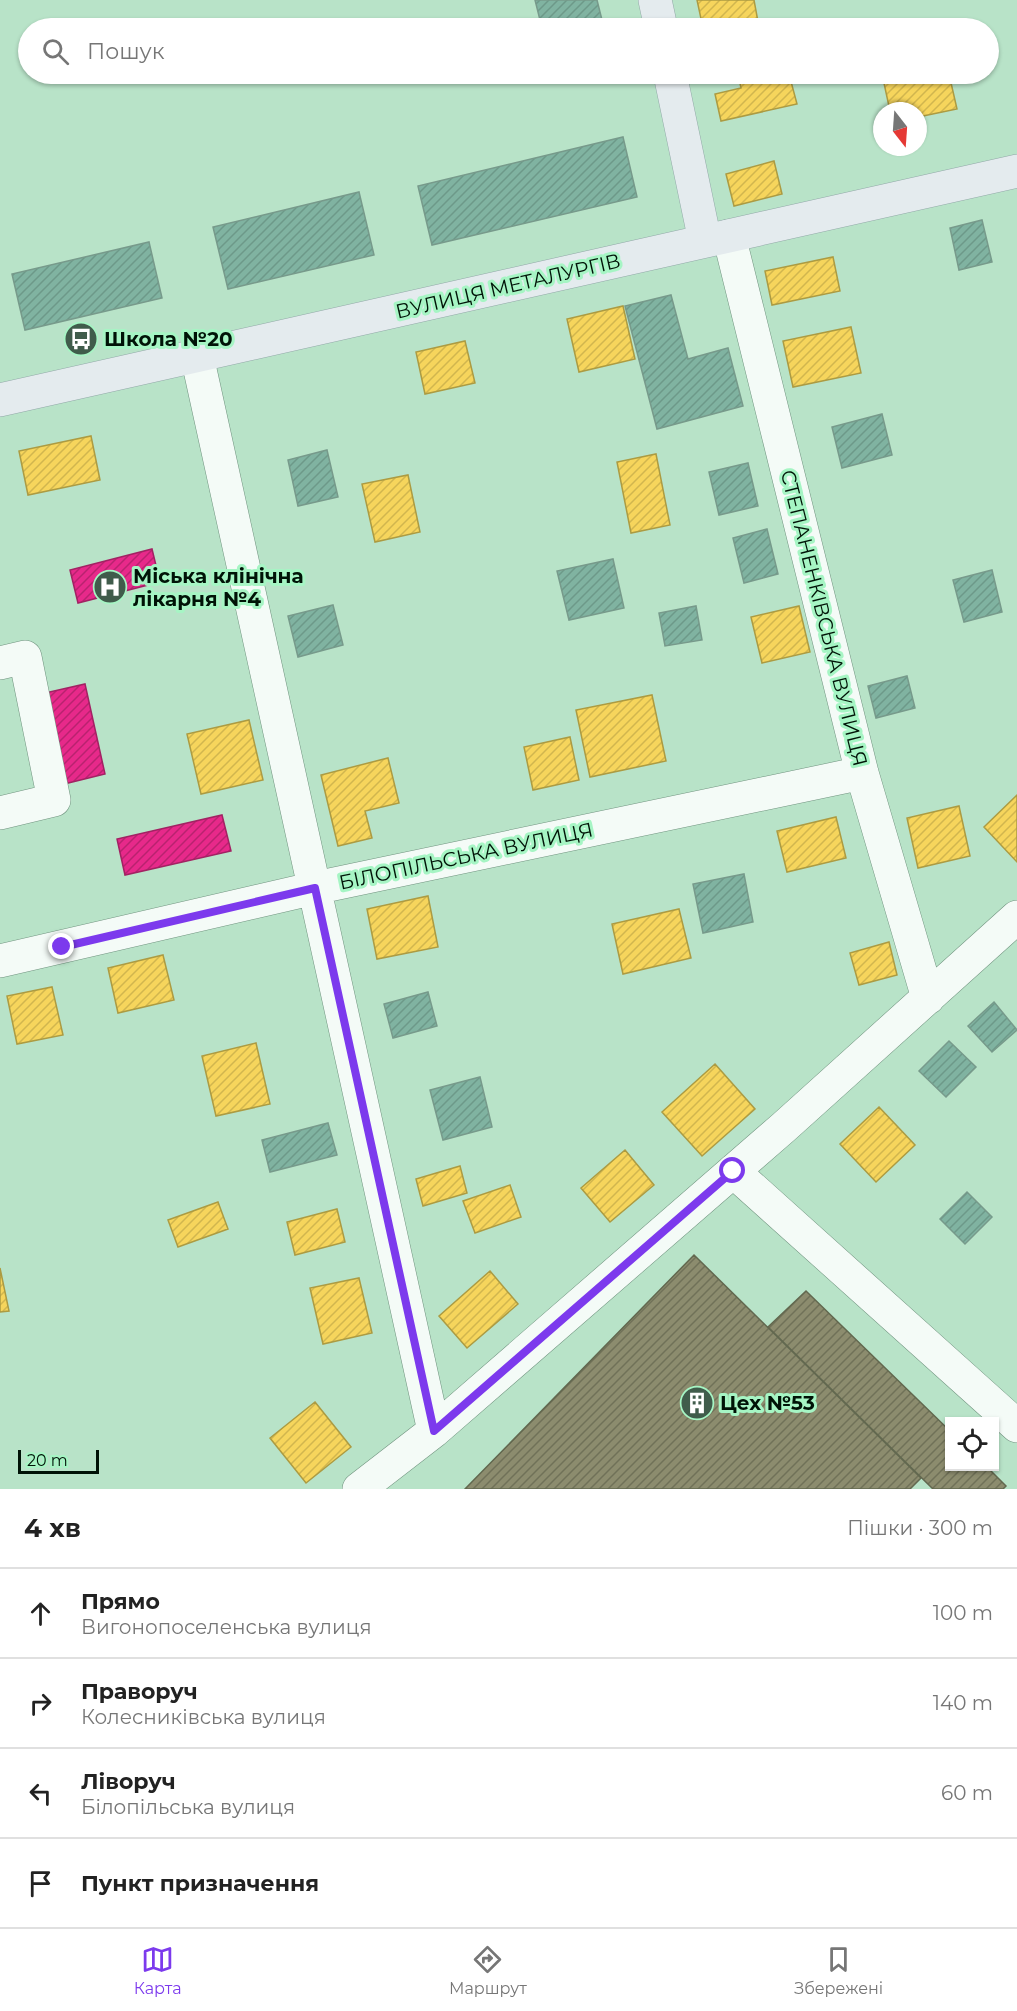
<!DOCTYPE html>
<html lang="uk">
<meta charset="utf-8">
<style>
:root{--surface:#fff;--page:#f6f6f6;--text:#222;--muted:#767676;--line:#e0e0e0;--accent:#7c3aed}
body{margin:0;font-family:Montserrat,sans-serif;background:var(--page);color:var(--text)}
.controls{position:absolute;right:18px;bottom:18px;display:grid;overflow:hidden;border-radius:0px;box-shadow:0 2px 4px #0004}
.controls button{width:54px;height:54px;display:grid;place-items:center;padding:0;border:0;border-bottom:2px solid var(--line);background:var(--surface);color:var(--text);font:30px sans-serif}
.compass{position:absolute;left:873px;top:102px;width:54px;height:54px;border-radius:50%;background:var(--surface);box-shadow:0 2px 4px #0004;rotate:163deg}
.scale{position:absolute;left:18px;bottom:15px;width:81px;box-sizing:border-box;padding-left:6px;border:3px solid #001307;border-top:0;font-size:16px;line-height:21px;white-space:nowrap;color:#001307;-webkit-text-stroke:4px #a6f5c4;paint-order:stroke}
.stop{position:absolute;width:18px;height:18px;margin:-14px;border:4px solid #7c3aed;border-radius:50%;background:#fff}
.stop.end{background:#7c3aed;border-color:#fff;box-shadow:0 2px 6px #0008}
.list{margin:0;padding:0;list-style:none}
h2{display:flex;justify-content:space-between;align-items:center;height:78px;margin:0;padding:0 24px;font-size:26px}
h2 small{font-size:20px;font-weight:400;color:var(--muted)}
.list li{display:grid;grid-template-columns:39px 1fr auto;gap:18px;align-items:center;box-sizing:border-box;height:90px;padding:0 24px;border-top:2px solid var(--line)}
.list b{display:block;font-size:22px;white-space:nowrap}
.list p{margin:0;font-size:20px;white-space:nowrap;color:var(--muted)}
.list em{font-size:20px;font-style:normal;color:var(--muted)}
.icon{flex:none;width:33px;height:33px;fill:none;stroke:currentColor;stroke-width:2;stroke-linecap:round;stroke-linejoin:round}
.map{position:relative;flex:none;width:1017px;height:1489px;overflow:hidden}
.search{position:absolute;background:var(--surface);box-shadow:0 2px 4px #0004;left:18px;right:18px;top:18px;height:66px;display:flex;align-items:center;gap:15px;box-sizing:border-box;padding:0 21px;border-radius:33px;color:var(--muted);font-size:22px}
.sheet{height:438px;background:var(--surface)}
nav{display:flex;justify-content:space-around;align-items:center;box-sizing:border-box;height:84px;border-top:2px solid var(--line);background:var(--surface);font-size:16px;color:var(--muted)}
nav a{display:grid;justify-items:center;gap:3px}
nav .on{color:var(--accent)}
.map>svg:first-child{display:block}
</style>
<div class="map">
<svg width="1017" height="1489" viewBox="0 0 1017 1489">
<defs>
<pattern id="homes-hatch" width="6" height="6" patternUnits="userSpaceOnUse" patternTransform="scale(1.5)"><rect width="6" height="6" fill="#f6d55c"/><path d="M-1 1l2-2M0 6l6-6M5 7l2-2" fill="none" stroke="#d1b64e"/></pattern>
<pattern id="health-hatch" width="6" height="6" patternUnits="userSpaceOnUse" patternTransform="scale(1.5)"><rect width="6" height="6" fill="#e7298a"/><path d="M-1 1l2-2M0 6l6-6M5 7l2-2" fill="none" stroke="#b9226f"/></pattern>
<pattern id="industry-hatch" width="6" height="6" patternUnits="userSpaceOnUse" patternTransform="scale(1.5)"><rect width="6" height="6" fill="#8c8c6e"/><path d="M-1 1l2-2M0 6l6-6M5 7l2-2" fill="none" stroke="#707158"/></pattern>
<pattern id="building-hatch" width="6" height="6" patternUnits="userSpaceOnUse" patternTransform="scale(1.5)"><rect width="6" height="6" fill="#80b3a1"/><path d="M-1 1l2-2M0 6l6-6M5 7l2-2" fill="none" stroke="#6d9989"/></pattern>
</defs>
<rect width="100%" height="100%" fill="#b8e3c8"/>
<!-- homes -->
<path fill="url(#homes-hatch)" stroke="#ac9b42" stroke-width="1.5" d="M697 0H754L759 27 703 28Z
M738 74H789L797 104 721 121 715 94 741 88Z
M882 74H949L957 109 918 117V111H890Z
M774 161 782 194 734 206 726 174Z
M833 257 840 291 772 305 765 271Z
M623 306 635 359 579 372 567 319Z
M851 327 861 373 793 387 783 341Z
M465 341 475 383 425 394 416 352Z
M91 436 100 480 28 495 19 451Z
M656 454 670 525 631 533 617 462Z
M408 475 420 532 375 542 362 484Z
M799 606 810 652 762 663 751 617Z
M652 695 666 761 590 777 576 710Z
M249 720 263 780 201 794 187 734Z
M570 737 579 780 533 790 524 747Z
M388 758 399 803 365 811 372 838 338 846 321 775Z
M1017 795V862L984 827Z
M959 806 970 856 918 868 907 818Z
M836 817 846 858 787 872 777 831Z
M428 896 438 947 377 959 367 909Z
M679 909 691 958 623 974 612 924Z
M889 942 897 975 859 985 850 953Z
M163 955 174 1000 118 1013 108 968Z
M52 987 63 1035 17 1044 7 996Z
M256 1043 270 1104 216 1116 202 1056Z
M715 1064 755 1109 702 1156 662 1112Z
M879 1107 915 1145 876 1182 840 1144Z
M625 1150 654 1185 610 1222 581 1188Z
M460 1166 467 1193 423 1206 416 1179Z
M510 1185 521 1217 475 1233 463 1201Z
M218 1202 228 1229 178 1247 168 1220Z
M337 1209 345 1242 295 1255 287 1222Z
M0 1268 9 1311 0 1312Z
M490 1271 518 1304 467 1348 439 1316Z
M359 1278 372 1333 323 1344 310 1288Z
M315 1402 351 1447 306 1483 270 1438Z"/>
<!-- health -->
<path fill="url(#health-hatch)" stroke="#a22263" stroke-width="1.5" d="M152 549 160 582 78 603 70 570Z
M85 684 105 774 64 784 45 693Z
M222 815 231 851 125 875 117 839Z"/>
<!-- industry -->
<path fill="url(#industry-hatch)" stroke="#62684f" stroke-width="1.5" d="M694 1255 921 1478 910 1489H465Z
M806 1291 950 1431V1466H986L1006 1486 1003 1489H933L768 1327Z"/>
<!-- building -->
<path fill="url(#building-hatch)" stroke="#779a8b" stroke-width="1.5" d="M535 0H597L604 28H542Z
M553 74H578L554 79Z
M623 137 637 197 432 245 418 186Z
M359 192 374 255 228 289 213 227Z
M982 220 992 262 959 270 950 228Z
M149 242 162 298 25 330 12 274Z
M671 295 688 359 728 348 743 406 657 429 625 306Z
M882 414 892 455 842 468 832 427Z
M327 450 338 497 298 506 288 460Z
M748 463 758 506 719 515 709 472Z
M767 529 778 574 744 583 733 538Z
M613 559 624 608 569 620 557 571Z
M992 570 1002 612 964 622 953 580Z
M333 605 343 645 298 657 288 616Z
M696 606 702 640 665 646 659 613Z
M907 676 915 708 876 718 868 686Z
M744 874 753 922 703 933 693 884Z
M428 992 437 1026 393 1038 384 1004Z
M994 1002 1017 1030 992 1052 968 1026Z
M949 1041 976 1067 946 1097 919 1071Z
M480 1077 492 1127 443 1140 430 1090Z
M328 1123 337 1155 270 1172 262 1140Z
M967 1192 992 1217 965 1244 940 1219Z"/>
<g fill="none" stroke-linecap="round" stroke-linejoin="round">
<!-- minor casing -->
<g stroke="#70937f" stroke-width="34">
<path id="minor" d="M729 236 862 773 928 998
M197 356 434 1431
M0 663 25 657 54 800 0 813
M0 961 315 888 862 773
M733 1171 1017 1426
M359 1489 434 1431 784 1127 1017 917"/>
</g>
<!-- major casing -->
<g stroke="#91a8a7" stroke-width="34">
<path id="major" d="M655 0 661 28
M670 74 705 241
M0 400 1017 171"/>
</g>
<!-- minor -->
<use href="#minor" stroke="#f4fbf7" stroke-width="33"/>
<!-- major -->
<use href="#major" stroke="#e4ebee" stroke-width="33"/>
</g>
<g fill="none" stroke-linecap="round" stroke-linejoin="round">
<!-- route -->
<path stroke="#7c3aed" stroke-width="8" d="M62 947 315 888 434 1431 733 1171"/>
</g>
<!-- icons -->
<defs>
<g id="bus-disc" transform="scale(1.725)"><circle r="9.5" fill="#405c4b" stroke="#a6f5c4"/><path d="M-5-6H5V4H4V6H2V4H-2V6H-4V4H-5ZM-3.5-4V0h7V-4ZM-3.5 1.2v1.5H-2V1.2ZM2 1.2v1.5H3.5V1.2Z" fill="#fff"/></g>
<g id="hospital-disc" transform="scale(1.725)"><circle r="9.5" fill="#405c4b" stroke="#a6f5c4"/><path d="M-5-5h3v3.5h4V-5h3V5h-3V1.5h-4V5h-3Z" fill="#fff"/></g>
<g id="building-disc" transform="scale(1.725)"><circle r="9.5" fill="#405c4b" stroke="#a6f5c4"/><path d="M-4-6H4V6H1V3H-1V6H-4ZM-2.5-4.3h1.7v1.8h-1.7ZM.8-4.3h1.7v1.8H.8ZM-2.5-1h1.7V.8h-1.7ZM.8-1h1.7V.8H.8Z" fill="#fff"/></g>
</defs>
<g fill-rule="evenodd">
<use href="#bus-disc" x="81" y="339"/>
<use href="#hospital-disc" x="110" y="587"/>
<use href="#building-disc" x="697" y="1403"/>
</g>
<g text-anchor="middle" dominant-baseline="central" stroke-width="6" stroke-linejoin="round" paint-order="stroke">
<!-- street labels -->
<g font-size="20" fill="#001307" stroke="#a6f5c4">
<text transform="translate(508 286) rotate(-13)">ВУЛИЦЯ МЕТАЛУРГІВ</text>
<text transform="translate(824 618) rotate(76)">СТЕПАНЕНКІВСЬКА ВУЛИЦЯ</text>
<text transform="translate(466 856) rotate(-12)">БІЛОПІЛЬСЬКА ВУЛИЦЯ</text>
</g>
<!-- poi labels -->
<g font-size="20" font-weight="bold" fill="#001307" stroke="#a6f5c4" text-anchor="start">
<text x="104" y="339">Школа №20</text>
<text x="133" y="576">Міська клінічна<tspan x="133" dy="23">лікарня №4</tspan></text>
<text x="720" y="1403">Цех №53</text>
</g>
</g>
</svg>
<div class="controls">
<button><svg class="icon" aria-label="locate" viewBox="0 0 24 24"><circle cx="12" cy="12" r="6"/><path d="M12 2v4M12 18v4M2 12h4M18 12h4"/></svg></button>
</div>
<svg class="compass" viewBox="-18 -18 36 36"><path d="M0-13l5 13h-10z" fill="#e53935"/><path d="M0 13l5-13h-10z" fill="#767676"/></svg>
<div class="scale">20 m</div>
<div class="stop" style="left:733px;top:1171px"></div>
<div class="stop end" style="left:62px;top:947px"></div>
<div class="search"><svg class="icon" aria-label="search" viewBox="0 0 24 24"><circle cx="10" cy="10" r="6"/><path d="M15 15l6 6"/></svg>Пошук</div>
</div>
<section class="sheet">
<h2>4 хв<small>Пішки · 300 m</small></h2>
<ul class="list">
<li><svg class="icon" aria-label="ahead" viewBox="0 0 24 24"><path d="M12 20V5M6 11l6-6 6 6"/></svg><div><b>Прямо</b><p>Вигонопоселенська вулиця</p></div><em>100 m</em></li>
<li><svg class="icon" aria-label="right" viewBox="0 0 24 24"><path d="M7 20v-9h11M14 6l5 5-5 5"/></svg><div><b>Праворуч</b><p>Колесниківська вулиця</p></div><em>140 m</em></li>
<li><svg class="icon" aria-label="left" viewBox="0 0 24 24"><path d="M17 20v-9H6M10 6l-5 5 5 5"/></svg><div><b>Ліворуч</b><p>Білопільська вулиця</p></div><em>60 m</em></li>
<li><svg class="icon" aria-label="arrive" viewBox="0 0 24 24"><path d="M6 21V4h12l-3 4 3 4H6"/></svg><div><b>Пункт призначення</b></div></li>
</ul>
</section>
<nav>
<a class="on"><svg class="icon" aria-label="map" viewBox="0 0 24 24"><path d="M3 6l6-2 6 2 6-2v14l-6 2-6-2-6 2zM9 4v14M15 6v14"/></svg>Карта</a>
<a><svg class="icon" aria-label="directions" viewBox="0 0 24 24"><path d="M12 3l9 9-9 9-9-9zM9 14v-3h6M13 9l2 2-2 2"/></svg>Маршрут</a>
<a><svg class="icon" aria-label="saved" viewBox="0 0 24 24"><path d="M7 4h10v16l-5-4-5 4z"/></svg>Збережені</a>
</nav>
